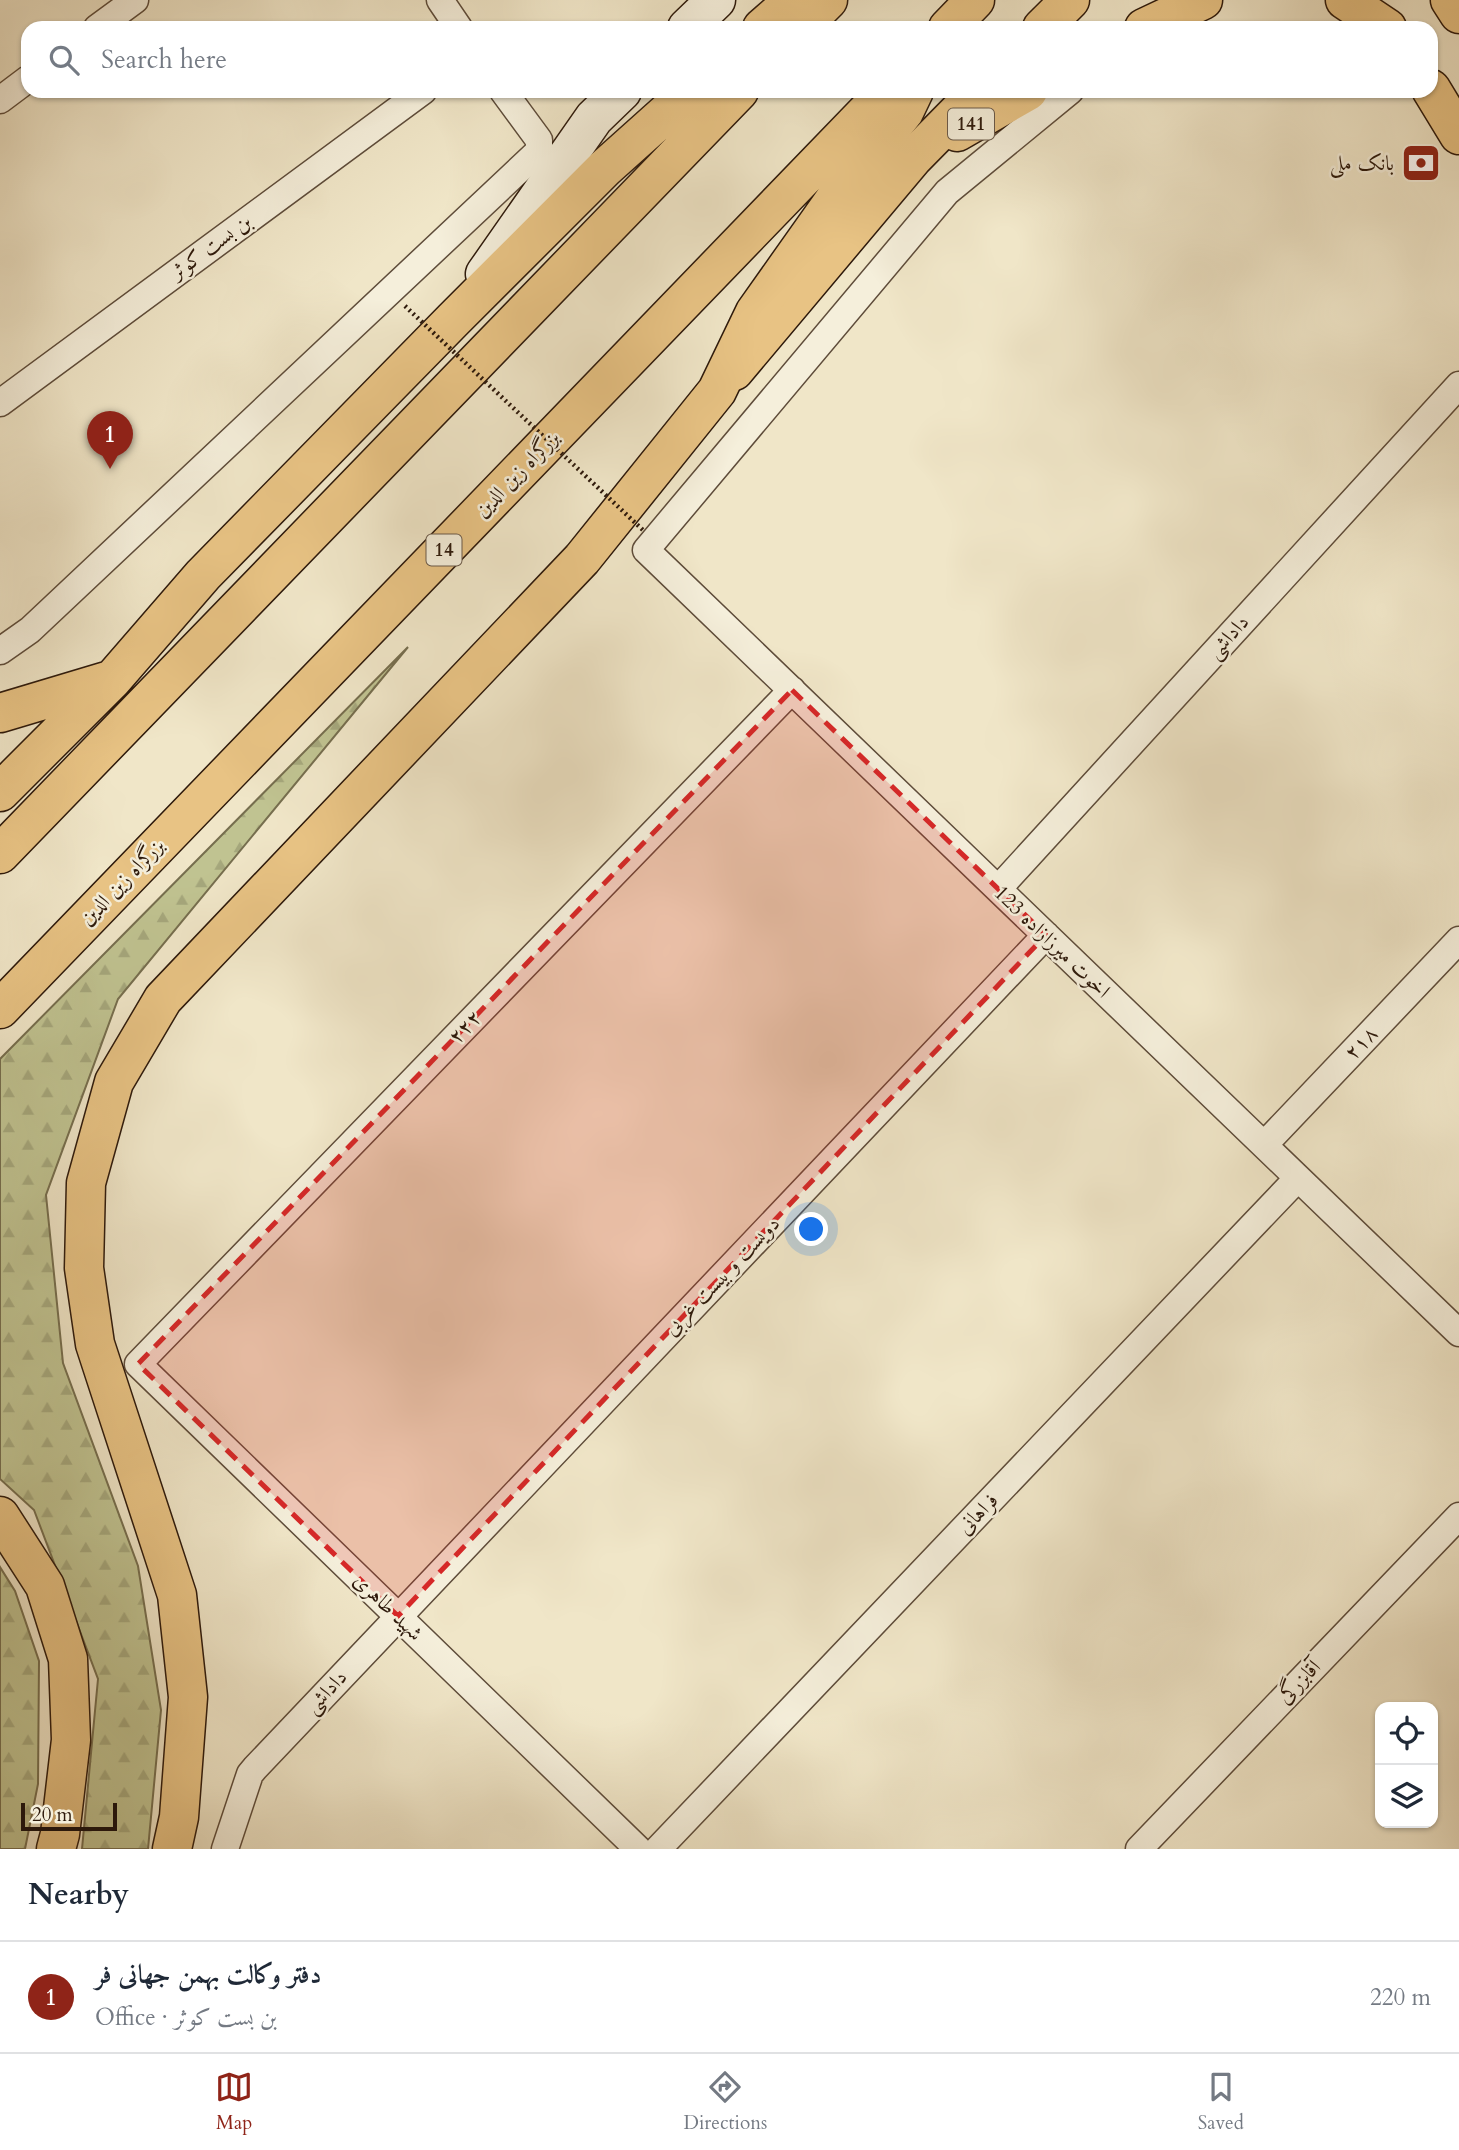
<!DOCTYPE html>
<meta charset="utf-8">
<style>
:root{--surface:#fff;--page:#f6f6f7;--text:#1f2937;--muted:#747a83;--line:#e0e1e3;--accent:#8f2418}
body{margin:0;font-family:Cardo,Amiri,serif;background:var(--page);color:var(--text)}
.controls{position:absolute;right:21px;bottom:21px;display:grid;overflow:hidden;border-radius:14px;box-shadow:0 2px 5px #0004}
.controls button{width:63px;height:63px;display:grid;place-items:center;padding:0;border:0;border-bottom:2px solid var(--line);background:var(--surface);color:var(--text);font:35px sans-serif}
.scale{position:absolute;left:21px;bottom:18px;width:96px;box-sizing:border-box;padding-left:7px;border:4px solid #2d190b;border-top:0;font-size:19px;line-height:24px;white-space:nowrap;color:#2d190b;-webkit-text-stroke:5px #f5efdb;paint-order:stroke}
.you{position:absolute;left:812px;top:1230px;width:24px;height:24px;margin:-18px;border:5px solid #fff;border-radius:50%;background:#1a73e8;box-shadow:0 0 0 10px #1a73e833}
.badge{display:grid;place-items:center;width:46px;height:46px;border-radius:50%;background:var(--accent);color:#fff;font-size:23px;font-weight:700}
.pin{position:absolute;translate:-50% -58px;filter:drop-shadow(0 2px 4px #0008)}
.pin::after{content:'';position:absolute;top:37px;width:24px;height:21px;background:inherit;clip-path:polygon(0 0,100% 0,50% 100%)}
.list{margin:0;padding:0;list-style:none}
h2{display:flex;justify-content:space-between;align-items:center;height:91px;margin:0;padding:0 28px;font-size:30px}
h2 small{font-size:23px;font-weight:400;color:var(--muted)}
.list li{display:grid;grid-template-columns:46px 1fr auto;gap:21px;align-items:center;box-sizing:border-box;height:112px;padding:0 28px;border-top:2px solid var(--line)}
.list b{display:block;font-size:26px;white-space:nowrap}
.list p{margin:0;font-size:23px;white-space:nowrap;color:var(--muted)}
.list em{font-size:23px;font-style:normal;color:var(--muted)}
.icon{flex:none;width:38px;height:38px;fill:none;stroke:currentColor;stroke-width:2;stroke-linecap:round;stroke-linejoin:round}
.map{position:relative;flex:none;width:1459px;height:1849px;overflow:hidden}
.search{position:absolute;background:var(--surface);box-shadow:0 2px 5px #0004;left:21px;right:21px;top:21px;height:77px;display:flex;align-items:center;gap:18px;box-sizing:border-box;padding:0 24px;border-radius:21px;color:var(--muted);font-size:26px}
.sheet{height:203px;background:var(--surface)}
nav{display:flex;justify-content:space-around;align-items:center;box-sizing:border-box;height:98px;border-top:2px solid var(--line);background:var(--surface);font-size:19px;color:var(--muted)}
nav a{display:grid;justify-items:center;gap:4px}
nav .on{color:var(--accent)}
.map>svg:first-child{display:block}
</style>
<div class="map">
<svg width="1459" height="1849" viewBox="0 0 1459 1849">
<defs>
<pattern id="forest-firs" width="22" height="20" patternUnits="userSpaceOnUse" patternTransform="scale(1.75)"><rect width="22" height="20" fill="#c0c391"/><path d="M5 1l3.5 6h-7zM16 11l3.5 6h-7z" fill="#a5a77c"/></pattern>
</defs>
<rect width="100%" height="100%" fill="#f0e6c8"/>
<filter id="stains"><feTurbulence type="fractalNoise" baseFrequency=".00286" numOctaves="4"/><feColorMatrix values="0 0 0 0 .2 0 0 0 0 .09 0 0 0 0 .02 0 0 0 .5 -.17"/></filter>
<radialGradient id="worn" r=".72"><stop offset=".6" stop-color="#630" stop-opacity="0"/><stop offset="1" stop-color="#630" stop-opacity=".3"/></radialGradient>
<!-- forest -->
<path fill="url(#forest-firs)" stroke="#766e4e" stroke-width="2" d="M408 647 118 999 46 1195 63 1363 138 1566 161 1710 148 1849H82L98 1679 34 1510 0 1479V1059Z
M0 1567 15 1591 39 1661 38 1784 25 1849H0Z"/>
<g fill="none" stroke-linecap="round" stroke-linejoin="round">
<!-- street casing -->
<g stroke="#5e4c3a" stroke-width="29">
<path id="street" d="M440 0 459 28
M97 28 135 0
M1070 91 947 192 646 550 1459 1333
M0 100 28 79
M0 403 423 91
M0 651 30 630 539 151V140L503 91
M998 889 1459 385
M1264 1145 1459 940
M225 1849 250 1774 255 1768 1046 935
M638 1849 138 1364 792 690
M658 1849 1298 1178
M1139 1849 1459 1516"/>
</g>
<!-- secondary casing -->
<g stroke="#2d190b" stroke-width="41">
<path id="secondary" d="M687 28 716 0
M485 274 594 118 622 91"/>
</g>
<!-- primary casing -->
<g stroke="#2d190b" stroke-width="41">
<path id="primary" d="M1345 0 1387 28
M1450 0 1459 14
M1042 28 1070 0
M1144 28 1203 0
M1431 89 1459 135
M957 132 1028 91
M734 371 913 158 979 91"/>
</g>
<!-- highway casing -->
<g stroke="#2d190b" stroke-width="41">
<path id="highway" d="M762 28 794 0
M800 28 828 0
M948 28 975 0
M0 713 107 681
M0 792 112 680 203 575 453 320 605 168 691 91
M0 854 739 91
M0 1009 887 91
M0 1516 45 1586 68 1659 71 1740 60 1834 56 1849
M172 1849 179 1817 188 1697 177 1595 95 1344 84 1268 86 1183 114 1082 163 999 582 559 717 391 755 312 835 199 904 112 914 91"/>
</g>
<!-- street -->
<use href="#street" stroke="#f5efdb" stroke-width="26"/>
<!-- secondary -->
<use href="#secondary" stroke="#f5efdb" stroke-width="38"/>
<!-- primary -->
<use href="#primary" stroke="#e8c384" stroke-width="38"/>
<!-- highway -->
<use href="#highway" stroke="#e8c384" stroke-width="38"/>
<!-- path-bridge -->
<path stroke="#2d190b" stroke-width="4.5" stroke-dasharray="2 3.5" stroke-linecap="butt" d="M405 306 645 532"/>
</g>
<!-- marked area -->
<path fill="#d62828" fill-opacity="0.2" stroke="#d62828" stroke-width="5" stroke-dasharray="14 9" stroke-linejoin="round" d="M792 690 1046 935 398 1616 138 1364Z"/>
<!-- icons -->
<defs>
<g id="bank-square" transform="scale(2.0125)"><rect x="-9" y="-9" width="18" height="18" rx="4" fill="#8f2418" stroke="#f5efdb"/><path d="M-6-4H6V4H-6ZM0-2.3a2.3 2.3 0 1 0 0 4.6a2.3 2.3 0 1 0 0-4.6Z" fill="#fff"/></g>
</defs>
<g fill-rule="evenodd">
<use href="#bank-square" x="1421" y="163"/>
</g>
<g text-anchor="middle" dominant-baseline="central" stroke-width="5" stroke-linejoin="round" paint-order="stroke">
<!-- shield labels -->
<g fill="#f5efdb" stroke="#695949" stroke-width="2">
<rect x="948" y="108.5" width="46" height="31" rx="5"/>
<rect x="426.5" y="534.5" width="35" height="31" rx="5"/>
</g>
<g font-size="19" font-weight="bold" fill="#2d190b">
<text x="971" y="124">141</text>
<text x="444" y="550">14</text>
</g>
<!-- poi labels -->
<g font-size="21" fill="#2d190b" stroke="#f5efdb" text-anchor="end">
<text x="1394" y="163">بانک ملی</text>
</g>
<!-- street labels -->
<g font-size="21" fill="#2d190b" stroke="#f5efdb">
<text transform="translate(211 247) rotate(-36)">بن بست کوثر</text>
<text transform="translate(517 474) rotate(-46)">بزرگراه زین الدین</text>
<text transform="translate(1228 637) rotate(-48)">داداشی</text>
<text transform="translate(122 882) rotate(-46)">بزرگراه زین الدین</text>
<text transform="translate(1052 942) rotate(44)">اخوت میرزازاده 123</text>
<text transform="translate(465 1027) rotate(-46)">۲۲۲</text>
<text transform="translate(1361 1043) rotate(-46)">۲۱۸</text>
<text transform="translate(722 1276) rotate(-46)">دویست و بیست غربی</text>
<text transform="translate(978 1514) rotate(-46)">فراهانی</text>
<text transform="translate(388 1607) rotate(44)">شهید طاهری</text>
<text transform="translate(1299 1682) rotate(-46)">آقابزرگی</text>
<text transform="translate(326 1692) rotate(-47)">داداشی</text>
</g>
</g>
<rect width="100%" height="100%" filter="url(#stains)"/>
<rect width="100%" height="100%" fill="url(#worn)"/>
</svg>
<div class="controls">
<button><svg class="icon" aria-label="locate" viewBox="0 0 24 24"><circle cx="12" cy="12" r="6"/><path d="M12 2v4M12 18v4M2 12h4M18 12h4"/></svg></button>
<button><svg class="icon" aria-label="layers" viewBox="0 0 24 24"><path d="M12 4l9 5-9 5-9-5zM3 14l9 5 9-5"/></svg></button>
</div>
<div class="scale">20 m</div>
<div class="you"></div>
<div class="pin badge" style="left:110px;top:469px">1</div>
<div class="search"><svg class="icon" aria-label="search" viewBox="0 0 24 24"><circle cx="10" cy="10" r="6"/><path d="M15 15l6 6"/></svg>Search here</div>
</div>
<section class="sheet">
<h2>Nearby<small></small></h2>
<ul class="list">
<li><span class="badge">1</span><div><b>دفتر وکالت بهمن جهانی فر</b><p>Office · بن بست کوثر</p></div><em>220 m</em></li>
</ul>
</section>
<nav>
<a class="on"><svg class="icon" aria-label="map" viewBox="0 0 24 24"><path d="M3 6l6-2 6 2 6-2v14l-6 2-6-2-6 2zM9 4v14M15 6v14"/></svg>Map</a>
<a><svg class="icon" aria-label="directions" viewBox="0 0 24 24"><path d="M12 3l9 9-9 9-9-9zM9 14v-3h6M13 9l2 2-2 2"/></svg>Directions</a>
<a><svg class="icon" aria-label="saved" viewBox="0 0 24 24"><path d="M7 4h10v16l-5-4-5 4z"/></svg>Saved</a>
</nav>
